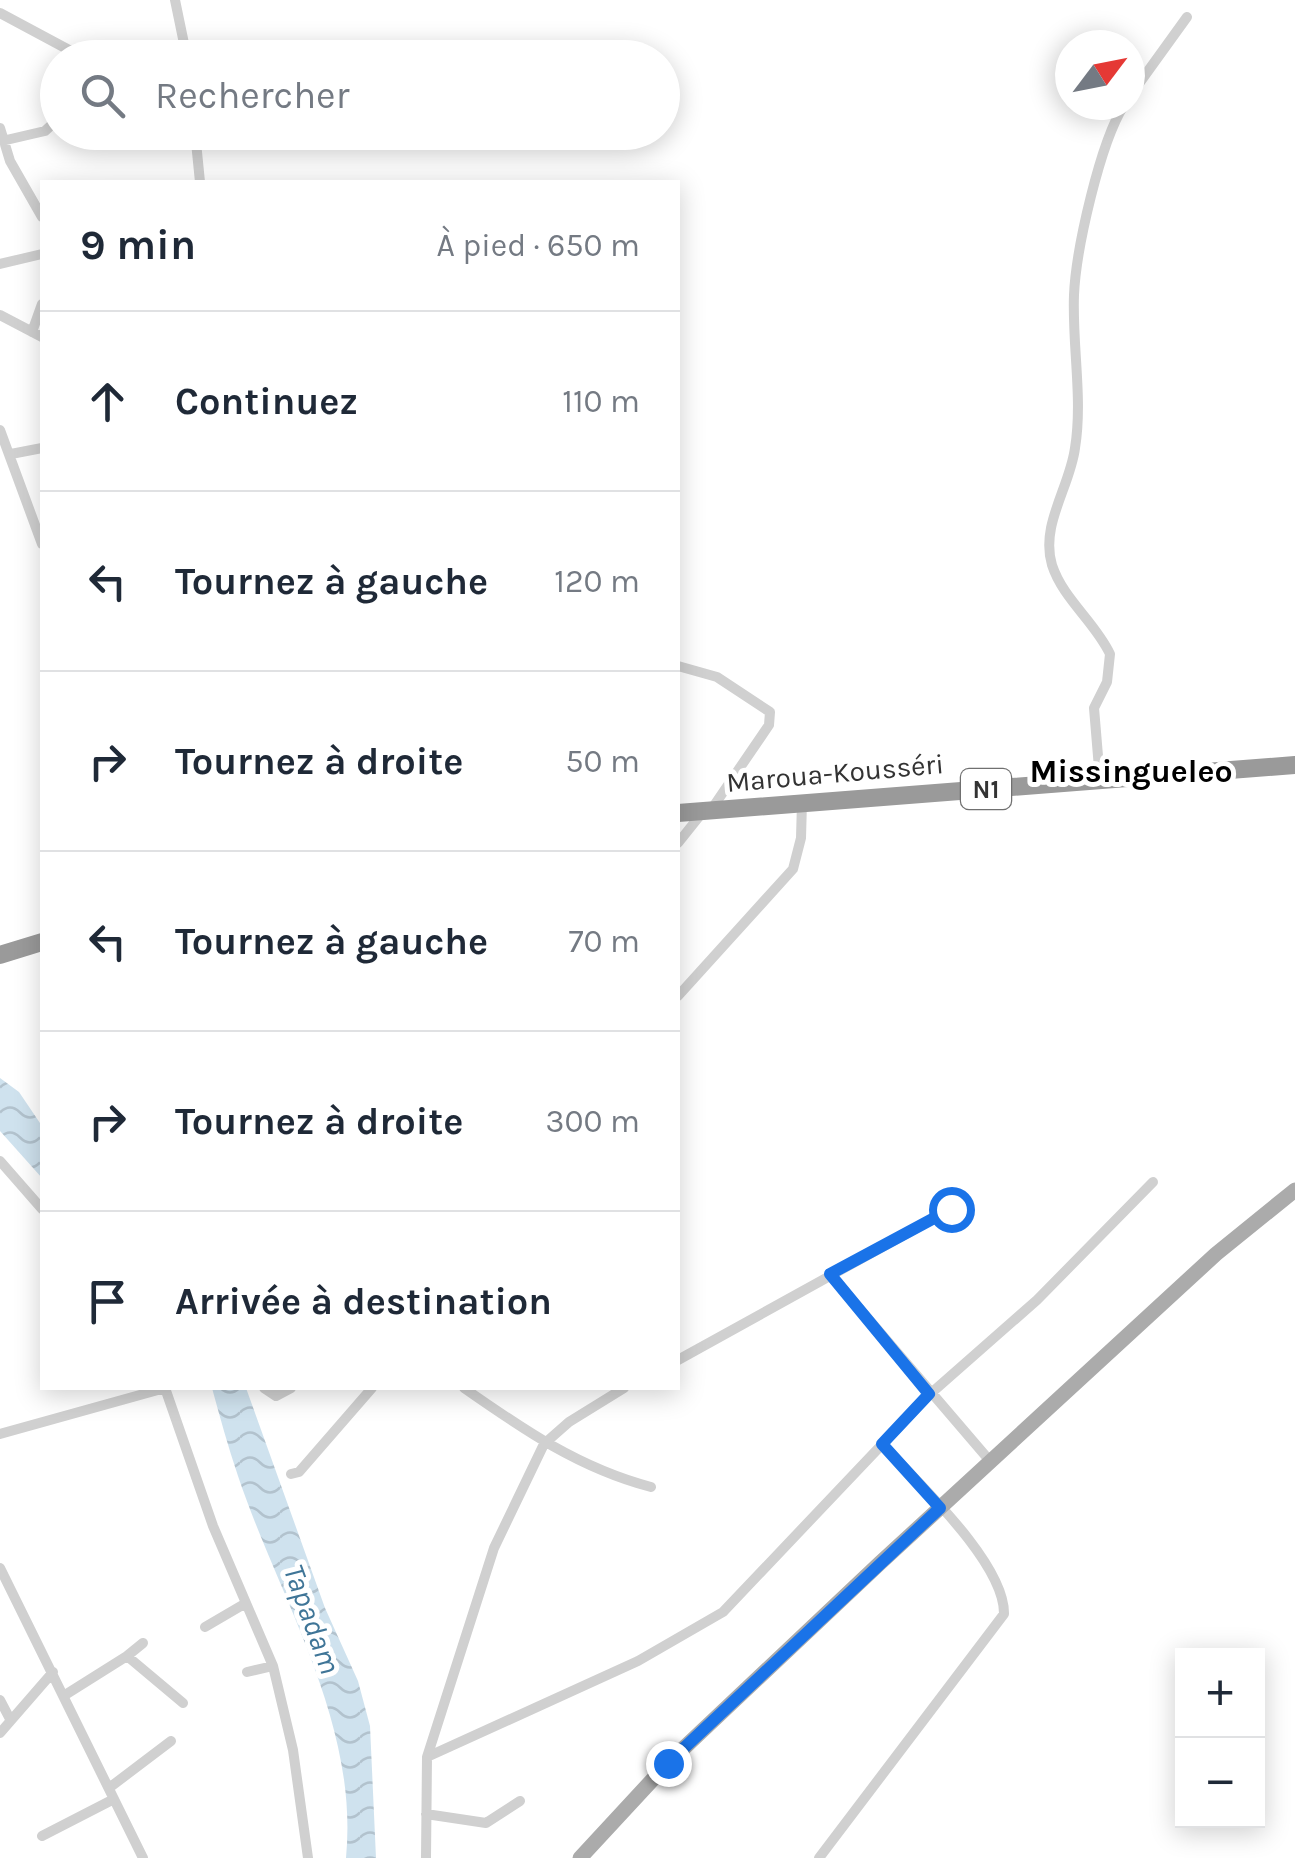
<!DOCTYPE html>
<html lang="fr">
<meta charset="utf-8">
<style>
:root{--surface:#fff;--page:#f2f2f3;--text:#1f2937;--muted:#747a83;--line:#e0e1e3}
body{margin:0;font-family:Karla,sans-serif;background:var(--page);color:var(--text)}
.controls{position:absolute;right:30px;bottom:30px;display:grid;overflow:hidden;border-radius:0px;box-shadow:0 5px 25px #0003}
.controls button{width:90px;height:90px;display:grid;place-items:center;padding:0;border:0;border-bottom:2px solid var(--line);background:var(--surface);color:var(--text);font:50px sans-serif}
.compass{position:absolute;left:1055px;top:30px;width:90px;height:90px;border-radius:50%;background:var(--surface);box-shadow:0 5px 25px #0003;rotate:58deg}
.stop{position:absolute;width:30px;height:30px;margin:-22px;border:8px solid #1a73e8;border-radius:50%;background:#fff}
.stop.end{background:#1a73e8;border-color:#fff;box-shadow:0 2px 10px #0008}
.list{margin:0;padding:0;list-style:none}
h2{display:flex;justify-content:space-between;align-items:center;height:130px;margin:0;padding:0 40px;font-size:42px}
h2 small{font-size:32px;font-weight:400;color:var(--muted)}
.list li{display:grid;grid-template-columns:65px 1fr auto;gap:30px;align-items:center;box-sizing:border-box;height:180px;padding:0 40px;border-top:2px solid var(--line)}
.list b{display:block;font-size:38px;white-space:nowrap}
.list em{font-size:32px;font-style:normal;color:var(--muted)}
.icon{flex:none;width:55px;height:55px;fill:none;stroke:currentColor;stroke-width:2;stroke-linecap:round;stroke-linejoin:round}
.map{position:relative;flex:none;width:1295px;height:1858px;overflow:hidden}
.search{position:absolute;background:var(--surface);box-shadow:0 5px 25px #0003;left:40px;top:40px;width:640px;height:110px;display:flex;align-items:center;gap:25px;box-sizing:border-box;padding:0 35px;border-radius:55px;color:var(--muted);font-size:38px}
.panel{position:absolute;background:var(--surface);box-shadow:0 5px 25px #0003;left:40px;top:180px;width:640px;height:1210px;border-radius:0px}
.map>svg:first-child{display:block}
</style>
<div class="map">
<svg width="1295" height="1858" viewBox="0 0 1295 1858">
<defs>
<pattern id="water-waves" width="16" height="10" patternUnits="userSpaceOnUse" patternTransform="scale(2.5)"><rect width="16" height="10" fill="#cfe2ee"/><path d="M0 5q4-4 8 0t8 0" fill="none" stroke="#b2c2cd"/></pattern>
</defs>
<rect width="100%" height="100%" fill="#fff"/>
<!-- water -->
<path fill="url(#water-waves)" d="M0 1078 19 1092 42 1126V1178L0 1131Z
M212 1388H246L325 1608 358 1681 370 1726 376 1858H346C359 1722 280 1601 238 1476 228 1447 220 1417 212 1388Z"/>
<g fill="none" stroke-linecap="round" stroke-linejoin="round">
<!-- street -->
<path stroke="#d0d0d0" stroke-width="10" d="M175 0 187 58
M0 13 84 58
M1130 96 1187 17
M0 128 10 161 42 217
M195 132 200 182
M2 141 45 131 58 119
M0 264 42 254
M0 315 42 337
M32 332 42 304
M0 430 42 544
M11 454 42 448
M678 666 717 677 770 712 769 725 711 810
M1100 780 1094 708 1107 682 1110 654C1095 622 1063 599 1052 565 1040 525 1070 487 1075 448 1083 399 1072 345 1074 295 1076 249 1100 143 1124 105
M678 843 702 813
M678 996 793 869 801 838 802 802
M0 1161 42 1209
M830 1274 990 1461
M678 1360 951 1209
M165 1388 213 1526 273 1666 293 1750 308 1858
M264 1388 276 1396 291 1388
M464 1388C524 1430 579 1468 651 1487
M0 1434 165 1388
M291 1474 299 1472 372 1388
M0 1568 143 1858
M205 1627 246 1603
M127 1656 143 1643
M247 1672 273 1666
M65 1695 127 1656 183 1703
M0 1700 10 1719
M0 1733 53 1672
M427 1757 638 1661 723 1612 929 1395 1037 1300 1153 1182
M109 1788 171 1741
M426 1814 486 1823 520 1801
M42 1836 114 1799
M426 1858 427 1757 494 1548 544 1444 569 1422 624 1388
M819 1858 1004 1614C1005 1563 917 1482 882 1444"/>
<!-- primary -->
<path stroke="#ababab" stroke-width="15" d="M580 1858 668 1763 880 1563 1216 1254 1295 1190"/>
<!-- highway -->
<path stroke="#9a9a9a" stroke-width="18" d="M678 813 1295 765
M0 955 42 942"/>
</g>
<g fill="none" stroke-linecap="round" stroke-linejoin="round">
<!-- route -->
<path stroke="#1a73e8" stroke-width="12" d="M668 1763 940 1508 882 1444 929 1394 830 1274 951 1209"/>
</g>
<g text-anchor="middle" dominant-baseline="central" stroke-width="10" stroke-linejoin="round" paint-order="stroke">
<!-- shield labels -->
<rect fill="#fff" stroke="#707070" stroke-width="2.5" x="961" y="769" width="50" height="40" rx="8"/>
<g font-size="25" font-weight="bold" fill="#333">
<text x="986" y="789">N1</text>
</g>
<!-- street labels -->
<g font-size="28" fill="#333" stroke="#fff">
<text transform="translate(835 773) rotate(-5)">Maroua-Kousséri</text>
</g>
<!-- water labels -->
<g font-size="30" font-style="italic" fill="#3f7597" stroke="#fff">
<text transform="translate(312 1619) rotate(70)">Tapadam</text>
</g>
<!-- quarter labels -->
<g font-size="32" font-weight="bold" fill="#000" stroke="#fff">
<text x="1131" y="771">Missingueleo</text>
</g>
</g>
</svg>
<div class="controls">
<button>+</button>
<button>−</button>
</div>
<svg class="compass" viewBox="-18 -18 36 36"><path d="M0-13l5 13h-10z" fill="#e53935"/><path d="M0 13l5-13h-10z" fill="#747a83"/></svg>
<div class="stop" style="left:951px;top:1209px"></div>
<div class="stop end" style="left:668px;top:1763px"></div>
<div class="search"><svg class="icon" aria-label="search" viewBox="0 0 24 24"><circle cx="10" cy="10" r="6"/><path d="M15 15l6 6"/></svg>Rechercher</div>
<section class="panel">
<h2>9 min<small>À pied · 650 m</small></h2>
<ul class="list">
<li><svg class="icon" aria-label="ahead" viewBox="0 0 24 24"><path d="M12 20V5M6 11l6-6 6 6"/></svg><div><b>Continuez</b></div><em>110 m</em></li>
<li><svg class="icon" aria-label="left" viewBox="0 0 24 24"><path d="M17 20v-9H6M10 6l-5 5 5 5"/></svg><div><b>Tournez à gauche</b></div><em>120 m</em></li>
<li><svg class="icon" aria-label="right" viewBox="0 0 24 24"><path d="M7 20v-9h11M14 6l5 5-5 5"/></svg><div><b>Tournez à droite</b></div><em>50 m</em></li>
<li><svg class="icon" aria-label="left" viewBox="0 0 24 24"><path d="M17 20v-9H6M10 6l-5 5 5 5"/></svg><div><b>Tournez à gauche</b></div><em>70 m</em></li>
<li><svg class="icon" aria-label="right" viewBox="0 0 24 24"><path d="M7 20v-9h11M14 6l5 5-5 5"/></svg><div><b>Tournez à droite</b></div><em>300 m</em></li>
<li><svg class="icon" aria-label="arrive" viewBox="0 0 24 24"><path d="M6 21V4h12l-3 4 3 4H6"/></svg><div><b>Arrivée à destination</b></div></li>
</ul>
</section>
</div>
